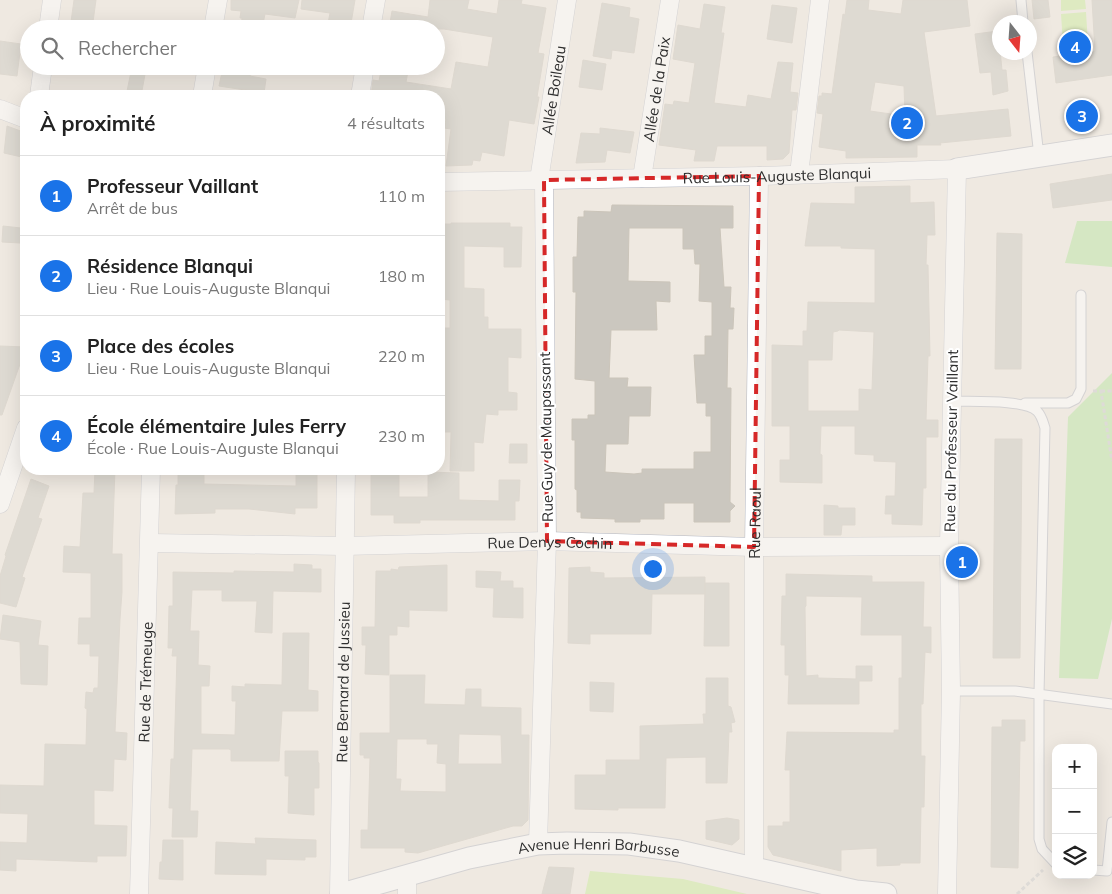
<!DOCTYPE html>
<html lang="fr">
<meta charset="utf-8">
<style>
:root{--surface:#fff;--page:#f6f6f6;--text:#222;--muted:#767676;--line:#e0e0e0;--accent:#1a73e8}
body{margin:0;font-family:Mulish,sans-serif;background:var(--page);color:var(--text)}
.controls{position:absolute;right:15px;bottom:15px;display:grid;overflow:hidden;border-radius:10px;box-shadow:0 5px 20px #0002}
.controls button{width:45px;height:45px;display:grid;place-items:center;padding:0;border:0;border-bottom:1px solid var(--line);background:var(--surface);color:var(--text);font:25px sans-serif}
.compass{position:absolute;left:992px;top:15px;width:45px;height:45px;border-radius:50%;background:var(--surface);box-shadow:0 5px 20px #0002;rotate:163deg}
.you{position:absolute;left:652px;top:568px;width:18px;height:18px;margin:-12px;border:4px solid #fff;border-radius:50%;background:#1a73e8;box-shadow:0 0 0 8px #1a73e833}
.badge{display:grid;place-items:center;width:32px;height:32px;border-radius:50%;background:var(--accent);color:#fff;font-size:16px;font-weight:700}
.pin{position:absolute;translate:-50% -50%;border:2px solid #fff;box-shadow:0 1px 5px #0006}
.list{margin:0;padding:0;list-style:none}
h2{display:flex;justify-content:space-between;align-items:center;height:65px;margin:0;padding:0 20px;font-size:21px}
h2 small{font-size:16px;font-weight:400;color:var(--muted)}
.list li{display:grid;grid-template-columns:32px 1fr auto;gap:15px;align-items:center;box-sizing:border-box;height:80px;padding:0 20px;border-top:1px solid var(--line)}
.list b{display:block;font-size:19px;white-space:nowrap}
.list p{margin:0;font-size:16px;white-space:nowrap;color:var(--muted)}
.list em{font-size:16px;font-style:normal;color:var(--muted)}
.icon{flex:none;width:28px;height:28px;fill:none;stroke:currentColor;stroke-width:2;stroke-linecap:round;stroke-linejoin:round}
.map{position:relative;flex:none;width:1112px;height:894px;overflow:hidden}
.search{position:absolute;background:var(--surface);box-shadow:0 5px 20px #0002;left:20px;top:20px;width:425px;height:55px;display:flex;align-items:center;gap:12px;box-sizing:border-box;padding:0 18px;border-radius:28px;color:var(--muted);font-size:19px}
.panel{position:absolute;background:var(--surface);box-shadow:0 5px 20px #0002;left:20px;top:90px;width:425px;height:385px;border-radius:20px}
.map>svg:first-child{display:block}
</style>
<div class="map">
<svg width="1112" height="894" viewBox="0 0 1112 894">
<rect width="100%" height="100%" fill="#efe9e1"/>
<!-- green -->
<path fill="#b6e59e" d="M1077 221H1112V267L1065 263Z
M1112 373V619L1098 679 1059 678 1068 417Z"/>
<!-- pitch -->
<path fill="#c9ec9a" d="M1061 0H1085L1086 9 1061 11Z
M1086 12 1088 44 1063 45 1061 14Z
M590 871 683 879 747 894H585Z"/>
<!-- building -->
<path fill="#cbc7bf" stroke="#cbc5ba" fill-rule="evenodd" d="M74 0H96L92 29H70Z
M231 0H299L295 18 265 14 262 29H241L242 18H240L241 11 231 10Z
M302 0H355L350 29H327L330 13 301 9Z
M430 0H469L467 9 497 14 499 0H522L521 4 546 8 538 53 544 54 537 97H539L534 124 509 120 504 156 482 152 480 161 473 160 472 165 446 166 451 129 444 128 446 119 439 118V96H371L373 80 379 81 381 71 388 72 389 66H409L406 82 451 89 456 62 488 67 493 37 444 29H389L392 11 428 17Z
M847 0H869L868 10 901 14 903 0H967L970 26 924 32 936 116 1008 109 1011 136 940 143 941 145H917V157L846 158V151L819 147 823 114 817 113 819 96H822V93L832 94 843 14 845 15ZM875 82 904 86 905 116 870 111Z
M1032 0H1048L1050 17 1034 19Z
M1092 0H1112V75L1056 83 1053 57 1095 51Z
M602 3 630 8 629 17 639 19 634 53 612 50 611 59 593 56Z
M704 4 725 7 721 33H724L714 103 746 107 748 95 771 99 778 62 793 63 790 92 798 93 796 110H792L789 153 783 159 767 160V146H717L714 161H694L696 150 659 145 665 104 673 105 674 101 689 103 695 63 673 59 678 25 700 29Z
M772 5 797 8 792 43 767 39Z
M998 31 1002 70H1006L1008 91 993 95 991 72 980 73 975 34Z
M0 41 21 44 17 76 0 74Z
M583 60 606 64 602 90 579 87Z
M234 66H252L250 76 266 79 264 93 219 86 222 72 233 74Z
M132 67 146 69 141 96H126Z
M7 126 26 133V158L4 153Z
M600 128 634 132 630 153 607 150 605 162 576 163 581 133 600 134Z
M1112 174V200L1053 208 1050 184Z
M910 186V203L934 202 935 235H927L926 265H928L930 356H928L926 420H938V437H926V488H923L922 525 892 524V514H885L886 496H895L896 462 874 461V455L855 454V426H821L820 454 822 455V483L780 482V460H790V426H772V345L803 346V331H807L808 302 875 303V249L841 248V246H805L811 203 855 204V187ZM839 330 874 332 872 390 859 389V411H808V360H832L833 332 838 331Z
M612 205 733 206V228H720L724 287H731L730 308H734L733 329H728L727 388H731L730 502 735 506 730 511V522H694V503H664V519H640V522H615V519L581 518V512H577V490L575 489V440H572V419H588V415H595V381L575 379 576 292H573V257H577L578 217H584V211L611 212ZM629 228H683V249H694L695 264H700L699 301 712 302V336H705V355H694L697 403H706V416H711V452H694V469H642V473L634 474 605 472 606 444H628L629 416H650L651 387H627L628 378H609L611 330H657L656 301 670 302V282L628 281Z
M451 223H510V227H522L521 267H504V247L464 246V288L484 289V317H488V329H521V358L508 357V392L517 393V410H498V415L486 414 483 443 474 442V471H450L451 432H440L439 385H442V328H450V300L439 299V224H451Z
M3 226 21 228 20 243 2 242Z
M997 233 1022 234 1021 369H995Z
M0 346 26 347V364H20L2 415H0Z
M995 439H1022L1020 658H993Z
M510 444H527V463H509Z
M95 469H115L112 554H122V592L120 619 115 732 127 733 126 760 114 759 113 791 94 790V825L127 826 126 856H97V862L16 859V871L0 870V842L27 843 28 814 0 813V785L44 786 45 744 86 745 87 709 85 708 86 692 93 693 94 688H98L99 656H90V644H78L79 618H91V573L63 572 64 546 80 547 83 493H94Z
M178 469H204V484L296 486V472H298V469H317V508H295V514L249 509H215V513L175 514 176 485H178Z
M371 469H399V497H428V472L459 473V500L499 501V480H520L519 501H515V520H420V523H394V515H371Z
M31 479 49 486 38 518 42 519 22 577 25 578 16 607 0 603V576L6 556 5 555Z
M824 505 838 506V508H855V525H842L841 535H824Z
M294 564 312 565V569H321V592L273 591 272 633 255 632 257 601H222V590H192L190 631H199L198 665 210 666 209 686H201V734L235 735 236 701H232V686L245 687V684L282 685 283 633H309L308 690 318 691V711H282L279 761H231V750L229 749H192L190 811H198L197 837H172L173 808H169L171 759H174L177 656H172L173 648H168L169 606H173V572L234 573V571L294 572Z
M447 565V611L409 610V627L397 626V635H389V675L365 674 366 645H362V627H375L376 571H391V569L398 570 399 567Z
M590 567V572L604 573V578L705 577V594H652L651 634H590V644L568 643 569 568Z
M476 571 501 572 500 581H513V588H523V618L493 617 494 588 476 587Z
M786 574 872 576V582H924L923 627H931V653L925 652 923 704H921V756H925L924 807H921L920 863H900V865L877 866V848L841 850V871L773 855 768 847V826H783V822H790V770H785L787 732 894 733V730H899V678H902V635H861L862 597 806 596V606L805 607 806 676 818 675V678L856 679V666H872V681H859V704H788L789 675H785V645H781L782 596H786Z
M705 583H729V646H704Z
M3 615 41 621 38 645 48 646 47 685 21 684 20 642 0 639Z
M390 675H425L424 704 465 705 466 689H481V707L521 708V735H529L528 820 522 826H513L418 853 405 852V848H361V830H368L370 758H364V755H360V733H390ZM459 734 501 735 502 764H458ZM397 739H427V744H438L437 763 446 764V792L400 791 401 779H396Z
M706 678H728V706L731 707 735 722 731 723 732 732H729L727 783H706V757L666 758 665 808H618V810L575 809V775H606V760H640V726L704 724 703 714H706Z
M590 682 614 683 613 712 590 711Z
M1002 720H1025V741H1020L1018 868 991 867 992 727H1002Z
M285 751H318V762L319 763V788H314V815L288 813 289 776H285Z
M727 818 739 820V839L732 845 706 839V821Z
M255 838 316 840V857H305V860L266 859V875L215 874 216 842 256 844Z
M163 840H183V880L159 879 160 862H162Z
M549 867 574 868 570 894H542Z"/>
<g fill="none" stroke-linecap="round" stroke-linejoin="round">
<!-- service casing -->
<g stroke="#b4b7c1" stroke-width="11">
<path id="service" d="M1021 0 1023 22
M1027 52 1039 156
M952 401C972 402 1023 399 1037 411 1042 416 1043 422 1045 428L1039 694V839L1042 849 1056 864
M1025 403H1068L1076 399 1081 389V295
M951 691H1015L1112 704
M1093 870 1107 871 1112 822"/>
</g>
<!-- minor casing -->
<g stroke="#b4b7c1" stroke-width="19">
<g id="minor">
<path d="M48 29 52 0"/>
<path d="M213 29 218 0"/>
<path d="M371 29 376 0"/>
<path d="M39 96 43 66"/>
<path d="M202 96 207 66"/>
<path d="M360 96 365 66"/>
<path d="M0 109 26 119"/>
<path d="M799 174 820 0"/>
<path id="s1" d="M642 178 670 0"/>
<path id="s2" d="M539 180 567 0"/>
<path id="s3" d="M439 182 759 176 957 169 949 546 951 691 947 894"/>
<path d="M0 504 26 428"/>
<path id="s4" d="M150 543 344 546 547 541 754 547 949 546"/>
<path d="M538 844 547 541 544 180"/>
<path id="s5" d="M754 869V547L759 176"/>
<path id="s6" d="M139 894 151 469"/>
<path id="s7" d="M339 894 346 469"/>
<path d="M407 894V875"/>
</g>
</g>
<!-- tertiary casing -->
<g stroke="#b4b7c1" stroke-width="23">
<g id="tertiary">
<path d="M957 169 1112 145"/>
<path id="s8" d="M341 894 469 858 538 844 567 843 629 844 679 851 856 891 886 894"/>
</g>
</g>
<!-- path -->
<path stroke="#c9c9c9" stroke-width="3" stroke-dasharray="4 2.5" stroke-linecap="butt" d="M1093 391H1101L1112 461
M1101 391H1112
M1017 894 1043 870"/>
<!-- service -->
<use href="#service" stroke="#fff" stroke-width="9"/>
<!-- minor -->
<use href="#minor" stroke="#fff" stroke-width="18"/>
<!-- tertiary -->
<use href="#tertiary" stroke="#fff" stroke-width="21"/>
</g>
<!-- marked area -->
<path d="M0 0H1112V894H0ZM759 176 754 547 547 541 544 180Z" fill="#efe9e1" fill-opacity=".55" fill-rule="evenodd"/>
<path fill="none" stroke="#d62828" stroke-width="4" stroke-dasharray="10 6" stroke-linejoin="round" d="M759 176 754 547 547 541 544 180Z"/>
<g text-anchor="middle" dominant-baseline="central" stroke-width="4" stroke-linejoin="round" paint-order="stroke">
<!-- street labels -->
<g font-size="15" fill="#2e2e2e" stroke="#fff">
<text stroke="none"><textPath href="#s1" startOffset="90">Allée de la Paix</textPath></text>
<text stroke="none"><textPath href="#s2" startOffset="91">Allée Boileau</textPath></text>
<text stroke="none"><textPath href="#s3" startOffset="338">Rue Louis-Auguste Blanqui</textPath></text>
<text transform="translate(546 437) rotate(-91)">Rue Guy de Maupassant</text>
<text transform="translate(951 441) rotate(-89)">Rue du Professeur Vaillant</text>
<text stroke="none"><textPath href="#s5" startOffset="346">Rue Raoul</textPath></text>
<text stroke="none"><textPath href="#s4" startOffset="400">Rue Denys Cochin</textPath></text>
<text stroke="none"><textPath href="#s6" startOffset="212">Rue de Trémeuge</textPath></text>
<text stroke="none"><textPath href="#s7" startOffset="212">Rue Bernard de Jussieu</textPath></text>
<text stroke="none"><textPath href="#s8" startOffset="264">Avenue Henri Barbusse</textPath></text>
</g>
</g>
</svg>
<div class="controls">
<button>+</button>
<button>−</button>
<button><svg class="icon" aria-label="layers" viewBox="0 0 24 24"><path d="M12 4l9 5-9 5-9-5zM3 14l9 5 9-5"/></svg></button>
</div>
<svg class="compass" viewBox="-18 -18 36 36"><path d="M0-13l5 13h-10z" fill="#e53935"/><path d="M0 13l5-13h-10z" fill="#767676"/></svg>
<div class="you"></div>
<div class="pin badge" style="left:962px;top:562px">1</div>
<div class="pin badge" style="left:907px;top:123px">2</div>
<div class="pin badge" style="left:1082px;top:116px">3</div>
<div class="pin badge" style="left:1075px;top:47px">4</div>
<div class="search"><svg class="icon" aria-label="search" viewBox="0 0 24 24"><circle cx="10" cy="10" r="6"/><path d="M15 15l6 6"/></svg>Rechercher</div>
<section class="panel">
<h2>À proximité<small>4 résultats</small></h2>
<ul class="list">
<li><span class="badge">1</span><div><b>Professeur Vaillant</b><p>Arrêt de bus</p></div><em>110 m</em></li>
<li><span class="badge">2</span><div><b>Résidence Blanqui</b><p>Lieu · Rue Louis-Auguste Blanqui</p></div><em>180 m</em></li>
<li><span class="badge">3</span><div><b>Place des écoles</b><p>Lieu · Rue Louis-Auguste Blanqui</p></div><em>220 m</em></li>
<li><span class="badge">4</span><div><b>École élémentaire Jules Ferry</b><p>École · Rue Louis-Auguste Blanqui</p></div><em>230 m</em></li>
</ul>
</section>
</div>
